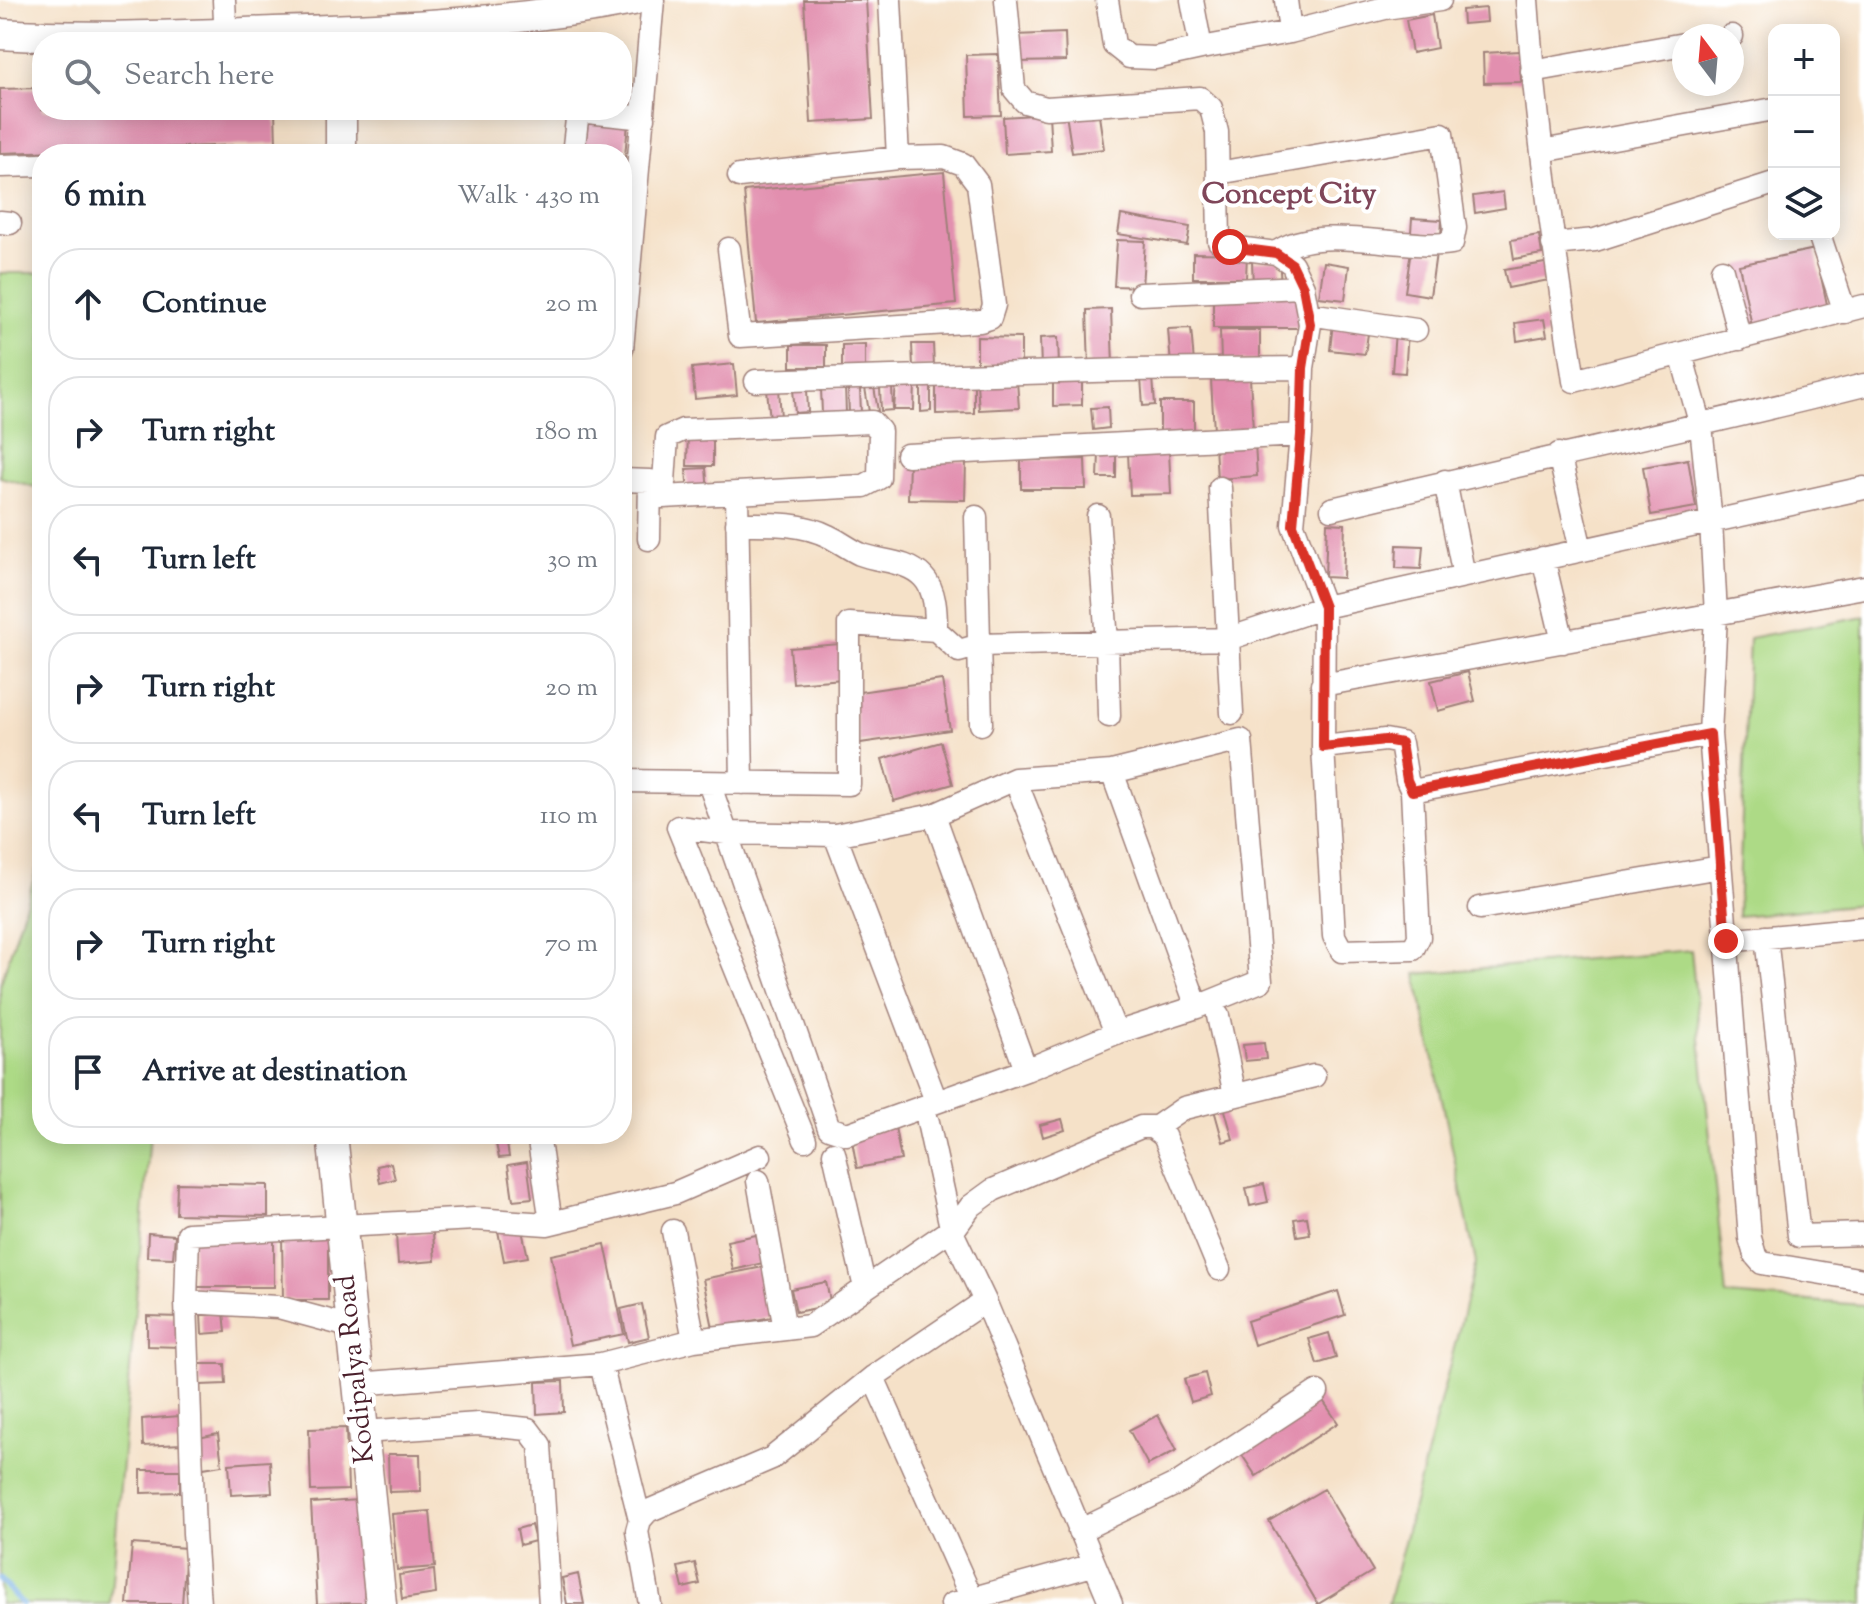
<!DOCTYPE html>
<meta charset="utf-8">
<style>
:root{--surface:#fff;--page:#f2f2f3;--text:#1f2937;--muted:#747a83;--line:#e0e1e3}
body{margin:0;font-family:"Sorts Mill Goudy",serif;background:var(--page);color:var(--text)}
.controls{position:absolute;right:24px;top:24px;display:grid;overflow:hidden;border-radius:16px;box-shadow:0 4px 20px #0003}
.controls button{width:72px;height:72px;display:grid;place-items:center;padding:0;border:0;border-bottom:2px solid var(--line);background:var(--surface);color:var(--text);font:40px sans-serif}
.compass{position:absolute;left:1672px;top:24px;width:72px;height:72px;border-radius:50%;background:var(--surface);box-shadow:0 4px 20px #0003;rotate:344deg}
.stop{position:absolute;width:24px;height:24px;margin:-18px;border:6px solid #d93025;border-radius:50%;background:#fff}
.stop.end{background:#d93025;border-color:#fff;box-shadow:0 2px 8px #0008}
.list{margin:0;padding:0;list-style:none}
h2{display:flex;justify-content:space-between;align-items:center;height:104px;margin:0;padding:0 32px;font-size:34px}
h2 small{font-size:26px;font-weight:400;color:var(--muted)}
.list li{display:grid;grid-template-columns:52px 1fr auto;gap:24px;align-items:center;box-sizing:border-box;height:112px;margin:0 16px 16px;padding:0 16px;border:2px solid var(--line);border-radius:32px}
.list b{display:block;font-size:30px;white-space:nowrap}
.list em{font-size:26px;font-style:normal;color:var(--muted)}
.icon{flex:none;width:44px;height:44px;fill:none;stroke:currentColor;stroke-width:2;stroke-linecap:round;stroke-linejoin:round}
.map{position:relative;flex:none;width:1864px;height:1604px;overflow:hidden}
.search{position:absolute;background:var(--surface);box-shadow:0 4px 20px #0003;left:32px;top:32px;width:600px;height:88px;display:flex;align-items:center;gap:20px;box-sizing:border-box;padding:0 28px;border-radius:32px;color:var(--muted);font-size:30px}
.panel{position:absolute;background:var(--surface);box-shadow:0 4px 20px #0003;left:32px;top:144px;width:600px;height:1000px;border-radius:32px}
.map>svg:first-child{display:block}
</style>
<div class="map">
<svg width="1864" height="1604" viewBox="0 0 1864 1604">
<rect width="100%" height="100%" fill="#fff"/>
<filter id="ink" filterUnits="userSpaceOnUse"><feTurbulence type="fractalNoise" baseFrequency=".0125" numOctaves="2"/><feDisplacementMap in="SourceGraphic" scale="16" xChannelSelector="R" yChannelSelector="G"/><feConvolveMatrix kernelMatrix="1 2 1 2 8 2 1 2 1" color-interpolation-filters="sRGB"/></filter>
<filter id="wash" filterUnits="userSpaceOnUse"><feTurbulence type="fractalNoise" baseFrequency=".006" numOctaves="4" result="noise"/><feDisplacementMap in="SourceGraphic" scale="32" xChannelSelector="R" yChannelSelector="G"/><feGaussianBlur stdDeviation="1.8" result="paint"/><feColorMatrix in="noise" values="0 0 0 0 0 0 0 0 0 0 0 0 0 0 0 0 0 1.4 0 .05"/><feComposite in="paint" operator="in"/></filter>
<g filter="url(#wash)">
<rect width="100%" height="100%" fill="#f5e1c8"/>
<!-- green -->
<path fill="#adda86" stroke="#7c7c58" stroke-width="2" d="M0 273H42V489L0 477Z
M1864 616V904L1738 916 1749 638Z
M39 862 42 863V1134H150L110 1604H0V986Z
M1691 950 1726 1295 1864 1305V1604H1388L1476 1263 1416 974Z"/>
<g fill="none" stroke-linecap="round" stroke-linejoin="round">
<!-- stream -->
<path stroke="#73ade3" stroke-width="6" d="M0 1579 22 1604"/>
</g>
<g id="blocks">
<!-- building -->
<path fill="#e28faf" d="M804 0H866L873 119 811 123Z
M1486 8 1487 22 1463 24 1462 10Z
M1432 15 1437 48 1412 53 1406 20Z
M1065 33 1066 61 1016 62 1015 35Z
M1520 51 1521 82 1484 83 1483 53Z
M998 54 1001 115 968 116 966 55Z
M42 88V110H275L276 144 0 153V89Z
M1098 109 1104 149 1072 153 1066 114Z
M478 110H529L527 117 478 112Z
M1049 114 1051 151 1005 154 1003 117Z
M578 119 628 123 624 167H622V154H575Z
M944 172 956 304 756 323 744 191Z
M1503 192 1505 208 1475 213 1473 196Z
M1121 215 1190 227 1187 245 1118 234Z
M1412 218 1442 220 1441 235 1411 232Z
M1539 235 1542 254 1514 259 1511 240Z
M1117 240 1145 241 1142 287 1114 286Z
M1815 249 1828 309 1752 326 1739 265Z
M1411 250 1436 253 1430 296 1405 292Z
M1193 253 1247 254 1246 278H1193Z
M1279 260 1281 283 1253 285 1252 261Z
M1324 262 1349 266 1345 300 1319 297Z
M1551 262 1554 279 1508 288 1504 270Z
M1213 293H1299V328H1213Z
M1111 309 1113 366 1089 367 1087 310Z
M1544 319 1547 336 1517 341 1515 323Z
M1333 323 1369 327 1365 354 1330 350Z
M1191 328 1194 363 1171 365 1168 329Z
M1220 330H1260V361H1221Z
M1395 331 1408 332 1405 373 1392 372Z
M977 337 1021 338V367L977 366Z
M1058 337 1059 367 1041 368 1040 338Z
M865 344V373H842V345Z
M912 344H933L934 367H913Z
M791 345H826V367H791Z
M734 364 737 395 695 399 692 368Z
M1053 377H1082V405L1053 406Z
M1153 377 1155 405 1143 406 1141 378Z
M1250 378 1253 429 1214 431 1211 380Z
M1017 381 1019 408 979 410 977 384Z
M974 382V413L936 414V383Z
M896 383 915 384 914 410H894Z
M921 383H931V411L921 412Z
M845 387 846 413 822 414 821 388Z
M874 387 878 411 869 412 865 388Z
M880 387H892L893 410 881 411Z
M779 388 781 418 770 419 767 390Z
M793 389H807L808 412 795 413Z
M848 389H860L861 413H849Z
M1160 402H1194V437H1160Z
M1108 407 1109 428 1093 430 1091 408Z
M688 432H713V466H687Z
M1255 443 1257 476 1217 479 1215 446Z
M1169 451 1171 494 1130 495 1128 453Z
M1099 453H1116V478H1098Z
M1085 459 1086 489H1021V460Z
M1688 459 1696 507 1651 515 1643 467Z
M909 460 966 461 965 500 908 499Z
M706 468 708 492 688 494 686 469Z
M1327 523 1345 524 1343 578 1325 577Z
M1397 545 1423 546 1421 569 1396 568Z
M840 644 843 679 793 683 790 648Z
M1468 672 1475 701 1438 711 1431 681Z
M942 680 950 730 860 743 852 693Z
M941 742 953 784 894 801 882 759Z
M1264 1043 1266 1059 1245 1061 1243 1045Z
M1223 1103 1233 1139 1223 1142 1213 1106Z
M1062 1119 1065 1130 1043 1137 1040 1125Z
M895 1127 901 1160 857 1168 851 1135Z
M506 1137 509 1157 499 1158 495 1139Z
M527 1162 532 1198 513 1200 508 1165Z
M391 1163 395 1179 380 1183 377 1166Z
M177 1183 268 1185V1216L176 1214Z
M1264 1184 1268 1202 1250 1206 1246 1188Z
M1307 1217 1310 1234 1297 1236 1294 1219Z
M521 1226 528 1257 504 1261 498 1231Z
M433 1232 435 1261 398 1264 396 1235Z
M148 1233 175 1235 173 1258 147 1257Z
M282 1234H328V1300H283Z
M761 1234 767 1262 733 1270 727 1241Z
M193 1239H274V1287H193Z
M605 1244 624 1334 570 1345 551 1255Z
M763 1267 772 1317 713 1328 703 1279Z
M826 1282 831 1305 796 1312 791 1289Z
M1338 1291 1345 1315 1254 1345 1247 1321Z
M642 1304 649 1337 628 1342 621 1309Z
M224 1312 226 1332 202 1334 201 1313Z
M147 1316 180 1317V1347L147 1346Z
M1329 1333 1336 1358 1317 1364 1309 1339Z
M200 1364H225L226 1384 200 1385Z
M1205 1373 1211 1396 1191 1402 1184 1379Z
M563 1381 564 1412 537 1414 536 1382Z
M1318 1393 1338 1423 1256 1476 1236 1446Z
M1158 1415 1177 1450 1148 1465 1129 1430Z
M180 1416 182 1444 143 1446 142 1419Z
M346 1428 348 1490 311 1491 309 1429Z
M218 1434 222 1465 203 1468 198 1438Z
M388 1454H420L421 1491 389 1492Z
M270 1461 272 1493 231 1495 229 1464Z
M141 1470H180V1492L141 1493Z
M1324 1489 1373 1571 1318 1604 1269 1521Z
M359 1500 365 1603 317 1604 311 1503Z
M430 1511 435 1567 397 1570 392 1514Z
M531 1525 535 1541 520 1545 517 1529Z
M132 1544 186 1548 182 1604H127Z
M695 1563 700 1584 683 1588 678 1567Z
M434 1570 436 1594 402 1599 399 1575Z
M578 1574 584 1604H567L562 1578Z"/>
</g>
</g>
<g filter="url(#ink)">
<use href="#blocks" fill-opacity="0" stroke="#a0807a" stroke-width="2"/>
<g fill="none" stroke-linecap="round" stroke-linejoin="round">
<!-- minor casing -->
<g stroke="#a0807a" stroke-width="25">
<path id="minor" d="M224 0 225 21
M890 0 898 158
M1006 0 1014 89 1025 102 1046 108 1200 98 1211 108 1217 132 1219 241 1230 247 1276 253 1292 264 1303 287 1310 324 1303 368 1301 435 1293 525 1324 607 1323 747 1334 936 1342 951 1413 949 1419 937 1412 791
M1107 0 1114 45 1129 57 1155 58 1201 48
M1192 0 1201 48 1290 32 1385 8 1440 0
M1286 0 1290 32
M1527 0C1536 128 1555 254 1574 381L1864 306
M1731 36H1732
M1532 71 1684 44
M1542 151 1774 109
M573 154 578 111 644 118
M0 166 42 165
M1218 173 1442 134 1455 228 1452 243C1403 251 1317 222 1276 253
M0 222 10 223
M1819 234 1845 312
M1553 244 1595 240 1774 183
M729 249 740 336 980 321 990 318 994 305 978 184 963 164 944 157 898 158 739 176
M1722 270 1740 339
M1140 294 1303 287
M1309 314 1416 330
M622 349 653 0
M756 381 1128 370 1303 368
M872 422 880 431 879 478 864 486 663 497 667 437 683 430Z
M1559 454 1581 550
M907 455 1301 435
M622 480 650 481 649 539
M1445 481 1464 576
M1220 488 1232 713
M737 495 742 783
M1332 509C1509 466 1687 430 1864 385
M1098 516 1107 642 1109 716
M976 517 981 724
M737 524C768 524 800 522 828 536 839 541 849 549 860 554 880 562 907 560 923 577 936 590 936 613 936 630
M1543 558 1563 642
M1322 685 1864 587
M1710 734 1750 1238 1755 1255 1762 1263 1864 1280
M1323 747 1385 740 1401 743 1407 780 1412 791 1710 734 1716 615 1711 521 1701 426 1681 354
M1112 772 1197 1007
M1015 779 1116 1033
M622 781 849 784V624L936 630 959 651 980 645 1228 639 1324 607 1864 488
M709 783 829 1128 847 1134 1026 1070 1116 1033 1197 1007 1261 981 1241 740 1112 772 1015 779 934 815 835 835 726 833 678 827 805 1140
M934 815 1026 1070
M835 835 936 1101
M1480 908 1720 867
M1766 937 1799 1236 1864 1234
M1726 941 1864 928
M1218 1016 1235 1095
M928 1122 952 1232
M1155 1128 1184 1108 1314 1076
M538 1134 549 1209
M834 1153 865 1288
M758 1181 785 1329
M673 1231 694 1340
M952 1232 971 1206 993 1190 1141 1127H1152L1164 1136 1219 1269
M186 1302 278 1307 352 1327
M601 1364 640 1520
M873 1377 972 1599
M358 1384 601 1364 694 1340 810 1326 944 1234 952 1232 985 1301 1111 1604
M363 1432 478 1424 528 1429 540 1445 550 1604
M1079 1531 1180 1482 1317 1392
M199 1604 194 1533 186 1302 188 1234 475 1219 547 1224 675 1193 760 1156
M650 1604 637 1531 640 1520 648 1511 772 1458 873 1377 985 1301
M952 1604 1093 1565"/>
</g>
<!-- major casing -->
<g stroke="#a0807a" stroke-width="33">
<path id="major" d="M0 34C93 40 182 35 274 32 395 28 514 23 633 0
M341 154V110
M332 1134 381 1604"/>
</g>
<!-- minor -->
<use href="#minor" stroke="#fff" stroke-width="22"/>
<!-- major -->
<use href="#major" stroke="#fff" stroke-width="30"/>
</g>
</g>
<g fill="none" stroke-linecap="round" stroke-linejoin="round" filter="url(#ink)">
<!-- route -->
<path stroke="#d93025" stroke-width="10" d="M1230 247 1276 253 1292 264 1303 287 1310 324 1303 368 1301 435 1293 525 1324 607 1323 747 1385 740 1401 743 1407 780 1412 791 1710 734 1726 941"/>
</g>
<g text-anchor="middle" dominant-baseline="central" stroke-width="8" stroke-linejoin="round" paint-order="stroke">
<!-- street labels -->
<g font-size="28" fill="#4a1f2b" stroke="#fff">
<text transform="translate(356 1369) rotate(-96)">Kodipalya Road</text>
</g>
<!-- neighbourhood labels -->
<g font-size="30" font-weight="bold" fill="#7f4659" stroke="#fff">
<text x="1289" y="195">Concept City</text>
</g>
</g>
</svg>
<div class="controls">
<button>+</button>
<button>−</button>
<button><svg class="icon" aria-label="layers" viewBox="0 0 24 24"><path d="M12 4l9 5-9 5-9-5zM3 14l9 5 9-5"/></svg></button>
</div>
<svg class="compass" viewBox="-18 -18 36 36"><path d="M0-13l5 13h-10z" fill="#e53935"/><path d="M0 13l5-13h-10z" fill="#747a83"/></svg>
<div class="stop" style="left:1230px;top:247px"></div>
<div class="stop end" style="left:1726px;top:941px"></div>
<div class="search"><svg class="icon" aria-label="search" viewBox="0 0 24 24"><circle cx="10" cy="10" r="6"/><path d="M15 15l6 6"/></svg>Search here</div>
<section class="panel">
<h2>6 min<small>Walk · 430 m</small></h2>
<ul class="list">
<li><svg class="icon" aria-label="ahead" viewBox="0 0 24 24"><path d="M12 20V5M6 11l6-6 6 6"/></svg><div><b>Continue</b></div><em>20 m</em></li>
<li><svg class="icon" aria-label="right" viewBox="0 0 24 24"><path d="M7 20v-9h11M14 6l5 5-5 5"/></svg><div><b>Turn right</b></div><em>180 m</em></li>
<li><svg class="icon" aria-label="left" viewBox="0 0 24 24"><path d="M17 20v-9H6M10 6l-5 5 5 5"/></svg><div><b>Turn left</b></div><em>30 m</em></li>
<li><svg class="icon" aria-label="right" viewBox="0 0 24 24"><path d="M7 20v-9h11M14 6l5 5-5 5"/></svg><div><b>Turn right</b></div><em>20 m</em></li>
<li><svg class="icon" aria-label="left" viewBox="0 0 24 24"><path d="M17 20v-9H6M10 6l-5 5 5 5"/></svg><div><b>Turn left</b></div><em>110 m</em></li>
<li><svg class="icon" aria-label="right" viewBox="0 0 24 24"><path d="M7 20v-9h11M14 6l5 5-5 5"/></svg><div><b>Turn right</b></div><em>70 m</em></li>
<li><svg class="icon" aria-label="arrive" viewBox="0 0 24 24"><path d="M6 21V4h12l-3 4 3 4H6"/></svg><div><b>Arrive at destination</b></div></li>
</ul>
</section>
</div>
